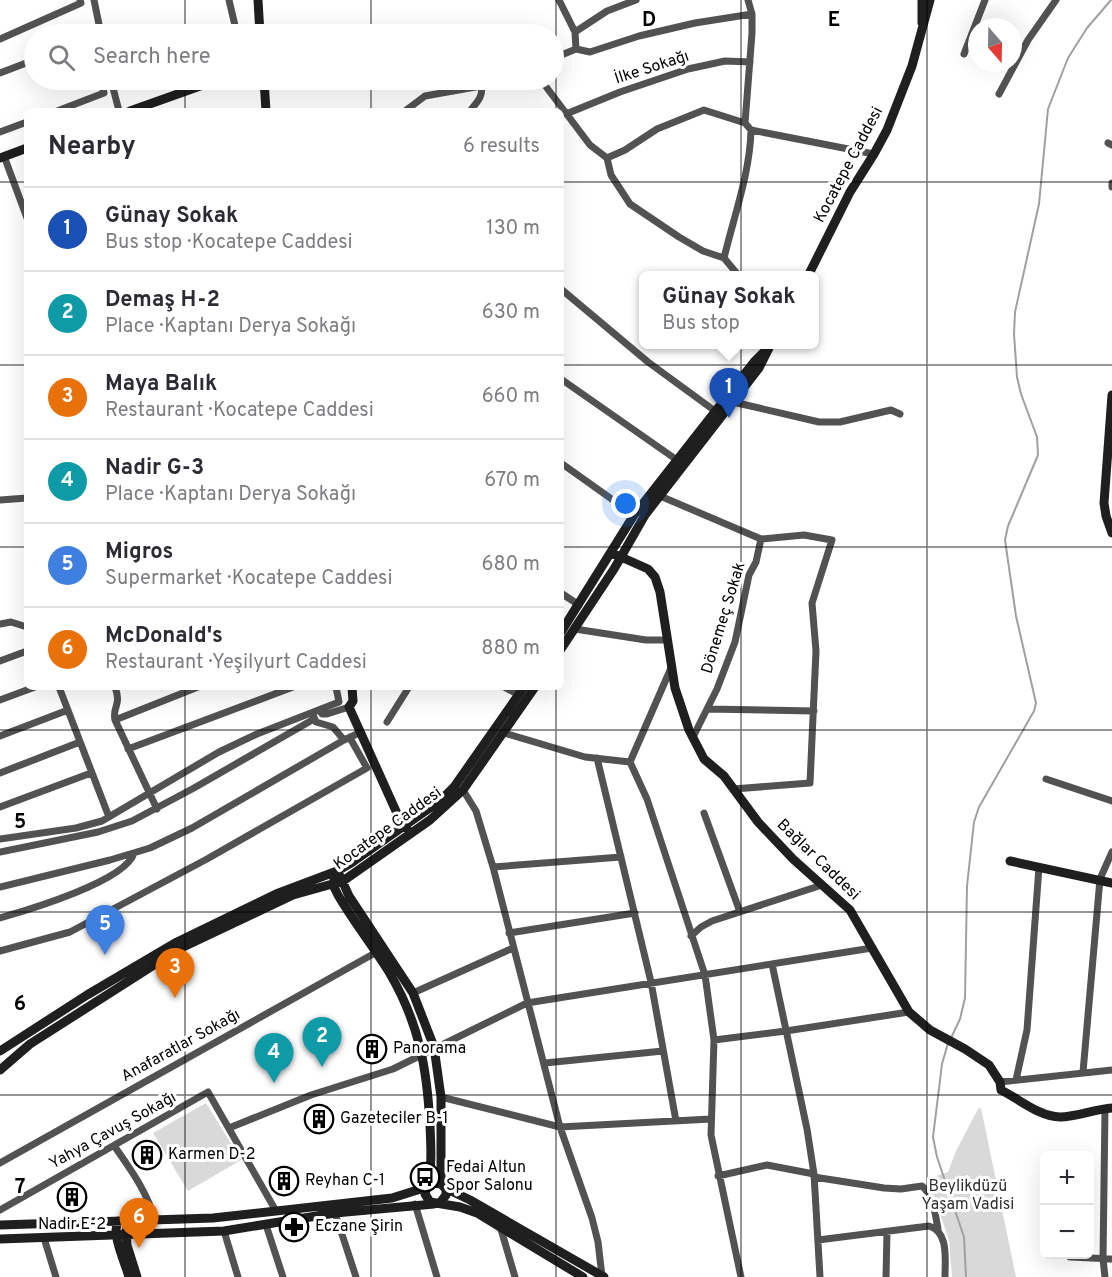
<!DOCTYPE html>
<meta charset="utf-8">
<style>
:root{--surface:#fff;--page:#f7f7f7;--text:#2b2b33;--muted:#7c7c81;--line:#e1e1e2;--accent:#000}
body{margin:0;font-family:Overpass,sans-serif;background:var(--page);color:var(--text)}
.controls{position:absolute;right:18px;bottom:18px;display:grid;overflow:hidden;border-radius:9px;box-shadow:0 6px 24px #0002}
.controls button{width:54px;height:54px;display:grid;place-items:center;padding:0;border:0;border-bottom:2px solid var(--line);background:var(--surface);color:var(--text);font:30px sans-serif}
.compass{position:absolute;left:968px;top:18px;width:54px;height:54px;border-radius:50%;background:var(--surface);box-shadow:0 6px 24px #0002;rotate:160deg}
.you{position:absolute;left:626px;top:504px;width:21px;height:21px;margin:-15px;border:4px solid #fff;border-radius:50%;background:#1a73e8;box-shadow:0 0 0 9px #1a73e833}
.badge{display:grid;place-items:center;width:39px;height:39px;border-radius:50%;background:var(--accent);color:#fff;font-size:20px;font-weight:700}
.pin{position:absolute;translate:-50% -50px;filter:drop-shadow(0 2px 3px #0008)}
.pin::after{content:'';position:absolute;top:32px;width:21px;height:18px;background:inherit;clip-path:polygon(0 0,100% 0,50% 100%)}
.popup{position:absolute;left:639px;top:271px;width:180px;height:78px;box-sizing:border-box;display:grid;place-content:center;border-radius:9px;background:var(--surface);filter:drop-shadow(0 2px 4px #0005);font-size:20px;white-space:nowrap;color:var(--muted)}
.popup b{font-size:22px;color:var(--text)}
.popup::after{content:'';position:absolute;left:50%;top:100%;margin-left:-12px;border:12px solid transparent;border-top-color:var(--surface)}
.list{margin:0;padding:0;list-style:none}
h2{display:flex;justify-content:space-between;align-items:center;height:78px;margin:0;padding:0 24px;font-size:26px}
h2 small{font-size:20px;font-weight:400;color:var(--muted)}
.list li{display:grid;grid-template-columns:39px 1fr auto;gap:18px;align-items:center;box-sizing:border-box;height:84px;padding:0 24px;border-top:2px solid var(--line)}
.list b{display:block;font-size:22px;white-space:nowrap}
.list p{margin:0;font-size:20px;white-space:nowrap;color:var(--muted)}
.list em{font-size:20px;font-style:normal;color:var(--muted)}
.icon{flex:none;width:33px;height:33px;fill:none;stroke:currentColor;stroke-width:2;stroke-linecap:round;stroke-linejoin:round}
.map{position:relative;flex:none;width:1112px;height:1277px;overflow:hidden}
.search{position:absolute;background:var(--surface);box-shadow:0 6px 24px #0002;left:24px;top:24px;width:540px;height:66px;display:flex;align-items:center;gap:15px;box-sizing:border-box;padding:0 21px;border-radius:33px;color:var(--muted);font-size:22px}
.panel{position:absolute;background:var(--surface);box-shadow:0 6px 24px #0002;left:24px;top:108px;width:540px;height:582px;border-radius:9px}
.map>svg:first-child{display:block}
</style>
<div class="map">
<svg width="1112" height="1277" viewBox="0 0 1112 1277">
<rect width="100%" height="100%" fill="#fff"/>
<!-- green -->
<path fill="#d9d9d9" d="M206 1103 241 1160 188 1191 153 1133Z
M981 1108 1016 1277H952L949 1240 928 1179 948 1172 956 1151 978 1109Z"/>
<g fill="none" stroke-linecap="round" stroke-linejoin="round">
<!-- stream -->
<path stroke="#a0a0a0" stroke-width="2" d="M951 1038 960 1019 965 998 967 886 974 822 979 807 1034 711 1036 703 1016 616 1005 540 1008 526 1038 455 1037 437 1021 394 1017 377 1014 334 1015 312 1039 204 1048 109 1068 58 1087 28 1111 0
M948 1043 942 1064 933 1137 937 1157 964 1237 966 1277"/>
<!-- street -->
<path stroke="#525252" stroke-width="7" d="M94 0 101 34
M229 0 237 34
M559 0 575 32 607 11 636 0
M748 0 752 14
M0 39 81 3 80 0
M576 49 590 52 639 36 695 23 752 14V33L745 123
M964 54 985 0
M554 58 576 49 575 32
M0 73 34 60
M111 80 119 111
M541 80 590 145 607 158 625 150 657 129 704 110 745 123 751 130 874 154
M999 94 1028 40 1056 0
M57 111 104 93 101 80
M405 111 425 96 481 86 491 80
M470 111C476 103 484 96 481 86
M566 114 620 92 688 69 725 61 750 62
M0 132 27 122
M1108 143 1112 145
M4 156 27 218
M607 158 611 175 630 204 679 237 703 251 724 258 739 276
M1112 183V187
M724 258C734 216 750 173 751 130
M561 289 648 362 715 411
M561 379 677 460
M733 402 819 422H840L891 410 900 414
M561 463 634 515
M660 496 761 539 804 535 832 540 812 603 816 651 810 783 734 789
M0 500 27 498
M561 593 579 605
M0 624 11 622 27 627
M575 629 646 640H667
M0 661 27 651
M59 687 109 817
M115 687C122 706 112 706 115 720L157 809
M504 687 519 695
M0 700 35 687
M707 709 814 711
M319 710 322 714H327L349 707
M313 715 316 722 333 727 344 740
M115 720 198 687
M387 722 409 687
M504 733 585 757 630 762 671 668
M0 736 68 710
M693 737 717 689 735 642 749 575 756 562 761 539
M128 749 293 687
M597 758 651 982 676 1121
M630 762 647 799 705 975 714 1040 711 1135 741 1277
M0 773 80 742
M1046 779 1112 801
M463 790 476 811 493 867 560 1127 592 1218 598 1242 602 1276
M0 807 91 773
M704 813 740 912
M0 839 76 828 102 821 219 752 257 734 339 702 336 687
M0 852 98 832 132 821 194 788 314 719
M493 867 621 857
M0 887 110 860 150 848 192 828 344 740 359 733
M0 918C28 910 126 881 134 853
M509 933 635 913
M691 936 701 927 712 921 822 885
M0 951 70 932 207 859 367 768 350 738
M772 964 807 1129 814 1174 820 1277
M413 993 513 948
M714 1040 786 1031 909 1012
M545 1063 663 1051
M1083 1072 1100 879 1112 852
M1016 1080 1027 1030 1039 867
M1000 1082 1112 1070
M441 1097 560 1127 711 1119
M229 1128 311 1095 393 1069 527 1003 872 948
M115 1147C131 1170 148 1193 155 1221
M0 1163 375 953
M718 1176 767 1165 814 1174
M814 1177 884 1188 901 1189 922 1186C934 1196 935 1214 938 1229
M415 1204 437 1277
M0 1210 208 1092 276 1211
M335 1213 356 1277
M266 1225 283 1277
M500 1226 515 1277
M224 1231 238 1277
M44 1238 56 1277
M818 1240 929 1226C949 1232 945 1259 945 1277
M1070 1257 1112 1259
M886 1277 887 1232
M1105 1277 1103 1259 1105 1109"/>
<!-- secondary -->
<path stroke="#1f1f1f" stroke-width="9" d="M258 0 260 34
M922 0V23
M264 80 266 111
M130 111 217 80
M0 158 27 148
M808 276 850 192 874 154 887 130 912 66 930 0
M1112 395 1104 503 1106 516 1112 533
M612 553 648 569 655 577 660 592 675 688 689 730 704 759 724 776 758 822 793 859 850 910 909 1012 930 1030 965 1049 989 1065 1000 1082 1001 1090C1019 1099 1040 1117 1060 1117 1077 1117 1095 1109 1112 1108
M561 632 634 515 754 362 765 351
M561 649 614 569 645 515 759 368 771 344
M352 687 353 701 349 707 400 820 407 829
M1010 861 1112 883
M340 876 349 896 413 993 434 1047 441 1097V1184
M334 880 333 885 338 895C353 921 373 946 389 972 419 1023 427 1067 430 1126 431 1147 432 1166 428 1186
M0 1051 87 995 177 942 276 894 337 871 351 863 441 800 454 787 524 687
M0 1070 30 1044 179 949 293 895 343 881 430 820 463 790 535 687
M445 1188 470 1200 604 1277
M440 1203 446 1195V1189L441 1184 432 1183 427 1187 425 1194 430 1202 460 1207 477 1213 583 1277
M118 1221C111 1234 125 1262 129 1277
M0 1225 213 1218 392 1198 427 1187
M126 1231 127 1245 137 1277
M0 1239 224 1231 335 1213 434 1204"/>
</g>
<!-- grid -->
<path fill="none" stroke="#000" stroke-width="1.5" stroke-opacity="0.55" d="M185 0V34M371 0V34M556 0V111M741 0V1277M927 0V1277M185 80V111M371 80V111M0 182H27M561 182H1112M0 365H27M561 365H1112M0 547H27M561 547H1112M185 687V1277M371 687V1277M556 687V1277M0 730H1112M0 912H1112M0 1095H1112"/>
<!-- icons -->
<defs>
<g id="building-ring" transform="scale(1.5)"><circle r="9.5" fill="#fff" stroke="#000" stroke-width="1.5"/><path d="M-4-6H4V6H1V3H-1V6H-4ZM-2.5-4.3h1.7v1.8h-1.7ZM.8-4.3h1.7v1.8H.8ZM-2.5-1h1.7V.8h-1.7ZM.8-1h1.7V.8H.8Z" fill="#000"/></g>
<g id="bus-ring" transform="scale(1.5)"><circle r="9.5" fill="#fff" stroke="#000" stroke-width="1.5"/><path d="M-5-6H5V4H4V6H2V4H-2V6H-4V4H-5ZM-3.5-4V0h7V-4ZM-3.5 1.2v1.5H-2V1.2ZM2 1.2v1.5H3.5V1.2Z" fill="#000"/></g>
<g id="pharmacy-ring" transform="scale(1.5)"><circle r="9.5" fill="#fff" stroke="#000" stroke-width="1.5"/><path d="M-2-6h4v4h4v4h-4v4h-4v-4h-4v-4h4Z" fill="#000"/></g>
</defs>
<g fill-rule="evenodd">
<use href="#building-ring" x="372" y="1049"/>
<use href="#building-ring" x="319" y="1119"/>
<use href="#building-ring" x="147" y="1155"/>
<use href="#bus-ring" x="425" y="1177"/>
<use href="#building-ring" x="284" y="1181"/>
<use href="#building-ring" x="72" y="1197"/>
<use href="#pharmacy-ring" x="294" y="1227"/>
</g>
<g text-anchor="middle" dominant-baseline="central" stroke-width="6" stroke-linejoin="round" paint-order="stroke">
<!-- street labels -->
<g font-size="16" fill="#000" stroke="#fff">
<text transform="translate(652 68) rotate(-18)">İlke Sokağı</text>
<text transform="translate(849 165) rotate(-62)">Kocatepe Caddesi</text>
<text transform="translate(724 618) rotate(-73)">Dönemeç Sokak</text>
<text transform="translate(388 829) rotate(-36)">Kocatepe Caddesi</text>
<text transform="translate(818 860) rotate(44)">Bağlar Caddesi</text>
<text transform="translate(181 1046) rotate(-29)">Anafaratlar Sokağı</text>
<text transform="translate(113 1131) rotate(-29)">Yahya Çavuş Sokağı</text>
</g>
<!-- poi labels -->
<g font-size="16" fill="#000" stroke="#fff" text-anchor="start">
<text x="393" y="1049">Panorama</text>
<text x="340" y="1119">Gazeteciler B-1</text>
<text x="168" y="1155">Karmen D-2</text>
<text x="446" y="1168">Fedai Altun<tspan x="446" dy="18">Spor Salonu</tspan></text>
<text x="305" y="1181">Reyhan C-1</text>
<text x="72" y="1225" text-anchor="middle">Nadir E-2</text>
<text x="315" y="1227">Eczane Şirin</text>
</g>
<!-- park labels -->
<g font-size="16" fill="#303030" stroke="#fff">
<text x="968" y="1187">Beylikdüzü<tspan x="968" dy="18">Yaşam Vadisi</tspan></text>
</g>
</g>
<g font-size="20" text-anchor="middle" font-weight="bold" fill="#000" stroke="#fff" stroke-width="6" stroke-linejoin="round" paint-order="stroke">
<text x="649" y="26">D</text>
<text x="834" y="26">E</text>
<text x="20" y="828">5</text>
<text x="20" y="1010">6</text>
<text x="20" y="1193">7</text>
</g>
</svg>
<div class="controls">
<button>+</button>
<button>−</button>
</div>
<svg class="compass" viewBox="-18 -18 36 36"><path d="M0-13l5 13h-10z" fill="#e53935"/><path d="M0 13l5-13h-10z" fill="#7c7c81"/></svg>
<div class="you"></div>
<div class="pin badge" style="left:729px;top:418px;background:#1a4fb4">1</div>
<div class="popup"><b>Günay Sokak</b>Bus stop</div>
<div class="pin badge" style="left:322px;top:1067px;background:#0f9aa8">2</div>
<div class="pin badge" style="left:175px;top:998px;background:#e8710a">3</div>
<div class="pin badge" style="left:274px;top:1083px;background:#0f9aa8">4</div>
<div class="pin badge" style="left:105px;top:955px;background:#3f7fe0">5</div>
<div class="pin badge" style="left:139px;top:1248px;background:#e8710a">6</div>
<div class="search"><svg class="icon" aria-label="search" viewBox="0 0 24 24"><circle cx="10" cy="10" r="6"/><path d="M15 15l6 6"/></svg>Search here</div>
<section class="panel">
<h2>Nearby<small>6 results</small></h2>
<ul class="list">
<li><span class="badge" style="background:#1a4fb4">1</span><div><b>Günay Sokak</b><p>Bus stop · Kocatepe Caddesi</p></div><em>130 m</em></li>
<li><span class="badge" style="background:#0f9aa8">2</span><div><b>Demaş H-2</b><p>Place · Kaptanı Derya Sokağı</p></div><em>630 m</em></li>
<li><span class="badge" style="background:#e8710a">3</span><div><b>Maya Balık</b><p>Restaurant · Kocatepe Caddesi</p></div><em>660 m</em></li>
<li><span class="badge" style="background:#0f9aa8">4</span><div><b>Nadir G-3</b><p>Place · Kaptanı Derya Sokağı</p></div><em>670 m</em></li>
<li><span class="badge" style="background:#3f7fe0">5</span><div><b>Migros</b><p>Supermarket · Kocatepe Caddesi</p></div><em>680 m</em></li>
<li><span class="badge" style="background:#e8710a">6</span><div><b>McDonald's</b><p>Restaurant · Yeşilyurt Caddesi</p></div><em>880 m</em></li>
</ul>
</section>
</div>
